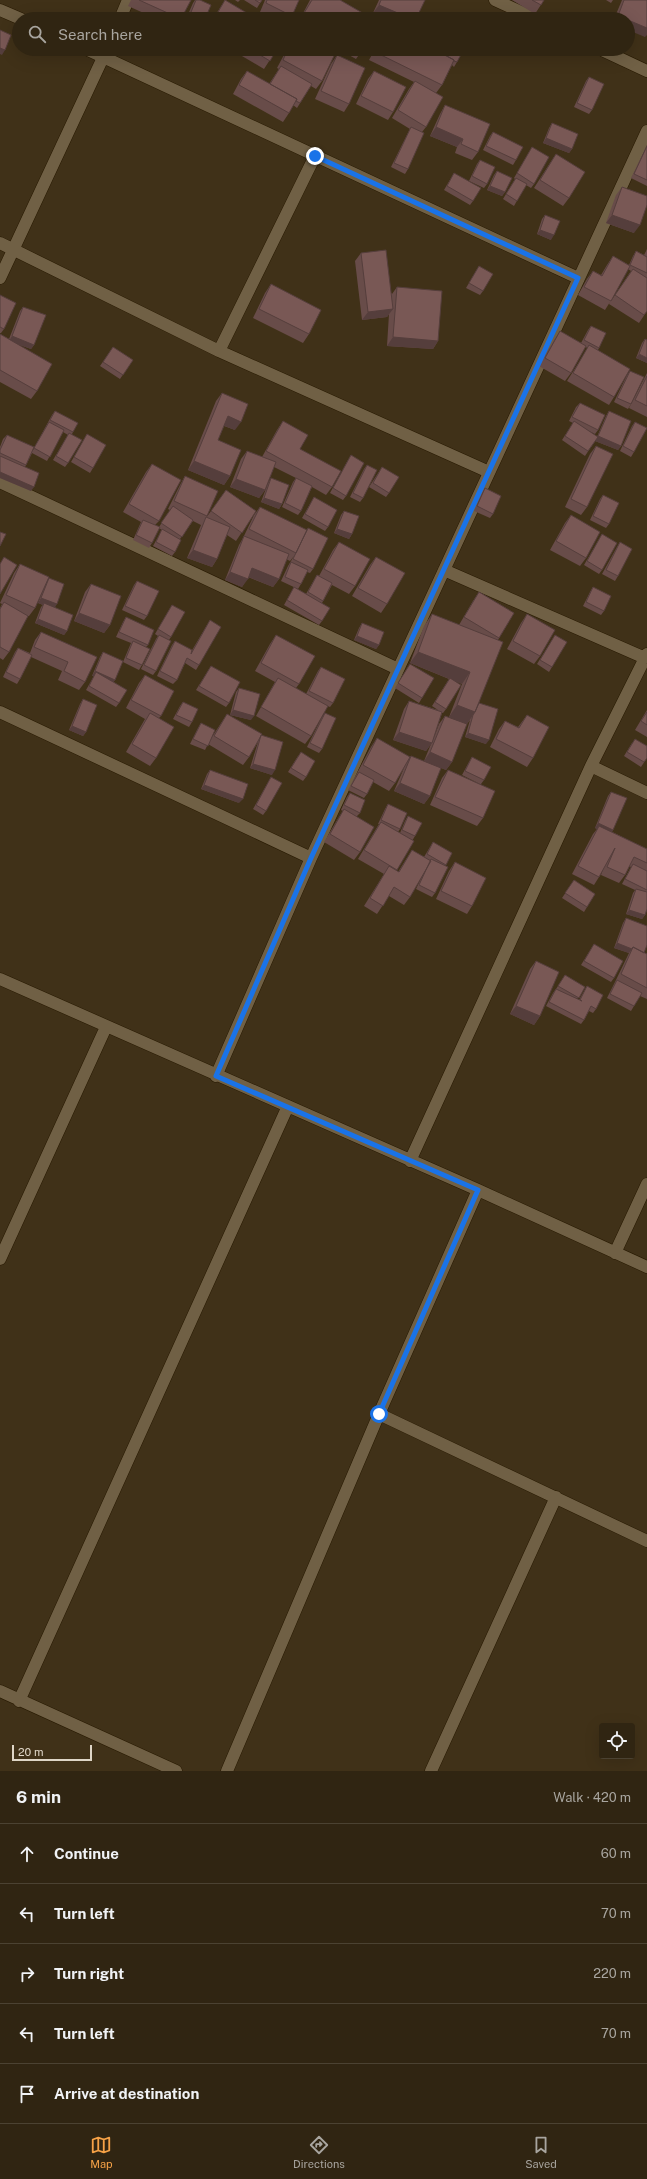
<!DOCTYPE html>
<meta charset="utf-8">
<style>
:root{--surface:#302512;--page:#382d1b;--text:#f1f3f6;--muted:#a8a59f;--line:#4b4232;--accent:#f6a247}
body{margin:0;font-family:"Public Sans",sans-serif;background:var(--page);color:var(--text)}
.controls{position:absolute;right:12px;bottom:12px;display:grid;overflow:hidden;border-radius:4px;box-shadow:0 4px 16px #0002}
.controls button{width:36px;height:36px;display:grid;place-items:center;padding:0;border:0;border-bottom:1px solid var(--line);background:var(--surface);color:var(--text);font:20px sans-serif}
.scale{position:absolute;left:12px;bottom:10px;width:80px;box-sizing:border-box;padding-left:4px;border:2px solid #dfd6c7;border-top:0;font-size:11px;line-height:14px;white-space:nowrap;color:#dfd6c7;-webkit-text-stroke:3px #403118;paint-order:stroke}
.stop{position:absolute;width:12px;height:12px;margin:-9px;border:3px solid #1a73e8;border-radius:50%;background:#fff}
.stop.end{background:#1a73e8;border-color:#fff;box-shadow:0 1px 4px #0008}
.list{margin:0;padding:0;list-style:none}
h2{display:flex;justify-content:space-between;align-items:center;height:52px;margin:0;padding:0 16px;font-size:17px}
h2 small{font-size:13px;font-weight:400;color:var(--muted)}
.list li{display:grid;grid-template-columns:26px 1fr auto;gap:12px;align-items:center;box-sizing:border-box;height:60px;padding:0 16px;border-top:1px solid var(--line)}
.list b{display:block;font-size:15px;white-space:nowrap}
.list em{font-size:13px;font-style:normal;color:var(--muted)}
.icon{flex:none;width:22px;height:22px;fill:none;stroke:currentColor;stroke-width:2;stroke-linecap:round;stroke-linejoin:round}
.map{position:relative;flex:none;width:647px;height:1771px;overflow:hidden}
.search{position:absolute;background:var(--surface);box-shadow:0 4px 16px #0002;left:12px;right:12px;top:12px;height:44px;display:flex;align-items:center;gap:10px;box-sizing:border-box;padding:0 14px;border-radius:22px;color:var(--muted);font-size:15px}
.sheet{height:352px;background:var(--surface)}
nav{display:flex;justify-content:space-around;align-items:center;box-sizing:border-box;height:56px;border-top:1px solid var(--line);background:var(--surface);font-size:11px;color:var(--muted)}
nav a{display:grid;justify-items:center;gap:2px}
nav .on{color:var(--accent)}
.map>svg:first-child{display:block}
</style>
<div class="map">
<svg width="647" height="1771" viewBox="0 0 647 1771">
<rect width="100%" height="100%" fill="#403118"/>
<g fill="none" stroke-linecap="round" stroke-linejoin="round">
<!-- minor casing -->
<g stroke="#271901" stroke-width="13">
<path id="minor" d="M495 0 536 19
M0 10 21 19
M120 19 128 0
M86 49 578 278
M600 49 647 71
M0 243 219 351 489 472
M0 278 107 49
M219 351 315 156
M0 482 398 669
M444 570 645 658
M0 712 311 858
M591 766 647 793
M0 979 478 1190 647 1267
M216 1076 311 858 647 131
M410 1161 591 766 647 654
M615 1253 647 1184
M0 1259 106 1027
M379 1414 647 1541
M0 1691 176 1771
M19 1701 288 1106
M227 1771 379 1414 478 1190
M431 1771 556 1497"/>
</g>
<!-- minor -->
<use href="#minor" stroke="#706045" stroke-width="12"/>
</g>
<!-- wall -->
<path fill="#684c49" fill-rule="evenodd" d="M131 0H191L181 19H157L128 6Z
M195 0H200L205 19H186L193 3Z
M225 0 257 19H213Z
M235 0H240L238 2Z
M244 0H262L257 8Z
M265 0H299L292 16 289 19H275L260 12Z
M310 0H340L373 19H300Z
M379 0H425L373 13Z
M512 0H544L535 14Z
M606 0H613L611 3Z
M622 0H647L645 37 628 19H614Z
M230 49H277L264 69Z
M287 49H325L322 81 316 89 311 86 297 108 293 105 289 113 283 122 233 94 241 79 247 71 269 84 279 69 277 68Z
M338 49H363L356 59Z
M375 49H433L441 53 444 49H464L457 62 454 67 452 65 442 85 436 93 426 127 422 132 408 169 405 174 391 167 410 129 392 118 409 89 414 82 369 60Z
M337 55 349 104 344 112 315 99 331 64Z
M374 71 393 112 388 120 356 104 368 79Z
M589 77 592 110 589 114 574 107 586 81Z
M445 105 478 152 472 160 455 153 457 147 430 136 440 114Z
M552 123 572 149 569 153 543 143 549 128Z
M493 132 516 160 513 165 483 150 490 136Z
M647 145V186L631 178Z
M532 147 534 184 531 188 526 185 514 206 503 199 515 179 514 178Z
M556 154 569 198 563 206 534 188 550 163Z
M480 160 487 184 484 188 469 181 477 164Z
M497 171 505 192 502 196 487 190 494 175Z
M454 173 473 201 470 205 444 190Z
M622 187 634 233 606 223 616 195Z
M545 215 551 240 537 234 542 219Z
M647 249V311L639 323 609 304 610 302 605 310 578 295 587 279 593 271 601 275 607 265 613 256 629 265 633 256 636 251 644 255ZM628 269 631 271 611 301Z
M361 253 392 294 397 287 438 341 433 349 387 346 389 314 387 317 362 320 355 261Z
M479 266 483 291 480 295 466 288Z
M271 284 309 334 303 343 253 318 265 293Z
M0 295 4 329 1 333H0Z
M23 307 34 345 31 349 17 344 37 391 31 399 0 382V334L9 339 20 311Z
M591 326 599 348 598 350 614 397 609 405 567 381 588 348 585 347 571 373 565 381 539 366 554 340 560 331 581 343 588 330Z
M645 339 647 340V363L636 358 642 343Z
M113 347 133 360 120 379 100 366Z
M630 371 631 404 628 409 614 402 627 375Z
M647 373V417L629 408Z
M222 393 235 430 224 426 218 440 230 476 224 485 188 470 216 401Z
M580 403 598 430 595 434 589 431 597 437 606 416 609 411 621 446 618 450 595 441 585 456 562 440 573 423 569 421 576 407Z
M55 411 73 432 72 434 68 463 65 467 53 460 68 435 63 432 47 461 32 453 25 467 31 491 0 478V447L3 439 7 435 33 450 52 415Z
M283 421 300 449 332 487 326 495 312 487 301 511 298 515 282 507 293 482 296 478 274 467 265 490 259 498 230 487 241 459 247 451 262 457 277 430Z
M635 422 634 452 631 457 620 451 632 426Z
M87 434 93 468 90 473 71 462Z
M596 446 587 507 581 515 565 507 590 454Z
M351 455 346 496 343 500 330 493 348 460Z
M152 464 159 521 155 525 159 527 170 510 168 509 180 485 185 476 207 516 206 518 226 490 256 511 236 541 227 535 217 559 212 567 187 558 201 525 193 521 180 539 175 552 172 556 153 546 162 530 159 528 152 543 149 548 133 540 141 522 123 512 146 472Z
M367 465 363 498 360 502 350 497 364 469Z
M382 467 389 493 386 497 369 487Z
M271 478 282 504 279 509 261 502 268 483Z
M485 488 493 514 490 518 474 511 482 493Z
M603 495 609 524 606 528 590 520 600 499Z
M314 497 328 527 325 531 302 518Z
M260 507 313 569 310 573 307 572 301 584 298 589 281 581 288 566 294 556 290 561 286 559 279 579 273 587 248 577 242 587 225 580 239 545 243 538 254 515Z
M344 511 352 534 349 539 334 533 341 515Z
M571 515 586 558 580 566 550 550 565 523Z
M602 534V570L599 574 584 565Z
M339 542 355 586 349 594 332 585 322 603V621L319 625 284 605 294 587 306 594 314 580 317 575 319 576 333 550Z
M620 542 618 576 615 581 602 574 617 547Z
M376 557 387 604 381 613 352 596 370 565Z
M20 564 47 581 49 578 55 607 67 631 64 635 35 623 41 607 43 605 38 603 43 590 35 608 29 616H28L9 652 3 660 0 658V608L2 604 0 603 14 573Z
M137 581 147 616 144 620 122 610 134 585Z
M91 584 110 625 104 633 74 621 85 592Z
M593 587 604 611 601 615 583 606 590 592Z
M479 592 514 613 498 640 479 703 486 744 465 737 470 720 467 724 449 717 462 684 455 681 446 709 443 713H442L433 740 439 724 445 716 452 762 446 770 424 761 431 744 426 751 393 740 404 709 409 701 438 710 432 706 449 679 410 663 424 626 432 614 459 625 473 601Z
M172 605 171 637 169 640 156 671 153 675 141 669 156 639 158 636 155 634Z
M527 614 540 656 534 664 507 649 521 623Z
M126 617 148 645 146 647 142 665 139 670 123 662 131 643 116 637 123 622Z
M210 620 199 665 196 670 185 663 177 680 173 684 157 676 172 645 175 641 191 652Z
M362 623 379 645 376 649 354 640 359 628Z
M41 632 85 682 79 690 58 680 62 671 31 657 20 679 17 684 3 677 15 652 18 648 30 653 35 640Z
M276 635 299 684 296 688 306 694 318 671 321 667 333 703 330 707 323 704 311 736 305 744 256 716 275 682 255 671 270 644Z
M555 635 552 667 549 672 537 664Z
M103 652 115 680 113 682 119 703 116 707 86 690 94 676H92L100 657Z
M410 664 422 698 419 703 395 688Z
M211 666 229 703 226 707 196 690Z
M145 675 161 716 159 718 156 758 150 766 126 752 145 719 126 708 139 683Z
M239 688 251 720 230 715 236 692Z
M83 699 86 732 83 736 69 730 80 704Z
M183 702 192 722 189 727 173 719 180 706Z
M647 710V737L635 730Z
M325 713 322 749 319 753 307 747 322 717Z
M227 714 262 735 272 775 250 768 258 742 249 757 243 765 208 744 205 750 190 744 198 728 201 723 210 740Z
M527 715 533 758 527 767 490 747 499 729 505 721 518 727Z
M377 738 408 760 411 756 430 796 424 804 394 791 404 768 395 783 389 791 373 782 367 794 364 798 348 790 371 747Z
M632 743 647 758 641 767 624 756Z
M298 756 306 777 303 781 288 772Z
M472 757 484 780 481 784 483 818 477 826 430 805 442 778 448 770 480 784 462 775 469 762Z
M210 770 239 803 201 789 207 774Z
M271 777 266 811 263 815 253 809Z
M611 792 613 830 612 832 647 849V909L645 915 642 919 626 914 633 893 635 890 622 884 631 867 629 866 625 875 619 883 601 875 603 869 599 877 594 885 572 874 593 834 597 829 595 828 608 796Z
M350 793 360 813 357 816 360 852 354 860 324 842 339 817 343 811 341 810 347 797Z
M388 804 400 829 398 832 400 833 405 821 408 816 415 836 412 841H414L396 870 398 872 412 850 424 857 433 842 452 853 445 866 435 893 432 897 416 889 423 874 410 897 404 905 389 896 377 914 364 906 384 874 358 859 379 824H378L385 809Z
M455 862 472 906 467 914 436 899 449 871Z
M574 880 595 894 584 912 562 898Z
M626 918 644 953 647 954V999L640 996 631 1011 607 998 615 982 629 953 614 948 623 923Z
M594 944 614 978 611 982 581 965Z
M536 961 540 1016 534 1025 510 1014 530 969Z
M565 975 585 987 577 999 579 1000 587 986 596 1009 593 1013 589 1011 584 1020 581 1024 546 1006 553 993 556 989Z"/>
<!-- shaded-wall -->
<path fill="#553e3c" d="M379 5 412 19H386L373 13Z
M618 16 626 19H616Z
M189 17 194 19H187Z
M628 20 647 28V35L645 37 628 30Z
M0 48 5 50 2 55 0 54Z
M436 127 463 139 457 147 430 136Z
M546 138 572 149 569 153 543 143Z
M490 186 505 192 502 196 487 190Z
M612 215 640 225 634 233 606 223Z
M540 230 554 235 551 240 537 234Z
M393 309 387 317 362 320 368 312Z
M12 336 34 345 31 349 9 341Z
M393 337 438 341 433 349 387 346Z
M639 354 647 358V363L636 358Z
M228 416 241 422 235 430 222 425Z
M598 436 621 446 618 450 595 441Z
M194 461 230 476 224 485 188 470Z
M0 472 34 487 31 491 0 478Z
M236 479 265 490 259 498 230 487Z
M264 498 282 504 279 509 261 502Z
M337 529 352 534 349 539 334 533Z
M193 550 217 559 212 567 187 558Z
M252 568 279 579 273 587 246 576Z
M230 572 248 579 242 587 225 580Z
M41 598 57 604 54 609 44 603 43 605 38 603Z
M79 613 110 625 104 633 74 621Z
M38 619 67 631 64 635 35 623Z
M357 636 379 645 376 649 354 640Z
M418 652 470 672 462 684 410 663Z
M95 671 115 680 112 684 96 672 94 676H92Z
M457 705 475 712 467 724 449 717Z
M233 710 254 716 251 720 230 715Z
M72 726 86 732 83 736 69 730Z
M399 732 432 743 426 751 393 740Z
M468 733 489 740 486 744 465 737Z
M430 752 452 762 446 770 424 761Z
M253 764 275 770 272 775 250 768Z
M400 783 430 796 424 804 394 791Z
M204 785 243 799 239 803 201 789Z
M598 823 613 830 610 835 599 826 597 829 595 828Z
M629 910 645 915 642 919 626 914Z
M617 943 632 949 629 953 614 948Z
M516 1006 540 1016 534 1025 510 1014Z"/>
<!-- building -->
<path fill="#795855" stroke="#553e3c" d="M139 0H191L181 19Z
M196 0H200L211 5 205 19H194L189 17Z
M225 0 257 19H214Z
M255 0H262L260 3Z
M267 0H299L292 16 266 3Z
M312 0H340L373 19H302L301 18Z
M381 0H425L416 19H412L379 5Z
M532 0H544L541 5Z
M624 0H647V28L628 20V19H626L618 16Z
M592 14 600 19H589Z
M0 30 11 35 5 50 0 48Z
M250 49H277L270 61Z
M288 49H325L335 54 322 81 283 60Z
M376 49H433L454 60 442 85 375 52Z
M444 49H464L457 62 454 61V60L442 53Z
M337 55 365 68 349 104 321 91Z
M281 66 312 84 300 103 296 101 297 99 270 84Z
M247 71 297 99 289 113 239 85Z
M374 71 406 87 393 112 361 96Z
M589 77 604 84 592 110 577 103Z
M415 81 443 97 426 127 398 110Z
M445 105 490 124 478 152 461 144 463 139 436 127Z
M552 123 578 134 572 149 546 138Z
M411 127 424 133 408 169 394 163Z
M493 132 523 147 516 160 486 146Z
M647 146V180L634 174Z
M532 147 549 157 534 184 517 173Z
M556 154 585 172 569 198 540 180Z
M480 160 495 167 487 184 472 176Z
M497 171 512 178 505 192 490 186Z
M454 173 481 188 473 201 447 186Z
M516 178 527 184 517 201 506 194Z
M622 187 647 196V205L640 225 612 215Z
M545 215 560 221 554 235 540 230Z
M386 250 393 309 368 312 361 253Z
M636 251 647 257V273L630 265Z
M613 256 630 266 611 301 584 287 593 271 602 276Z
M479 266 493 274 483 291 469 283Z
M633 269 647 278V311L644 315 615 295Z
M271 284 321 310 309 334 259 309Z
M397 287 442 291 438 341 393 337Z
M0 295 16 303 4 329 0 327Z
M23 307 46 315 34 345 12 336Z
M591 326 606 333 599 348 584 340Z
M560 331 586 346 571 373 545 358Z
M0 334 52 364 37 391 0 370Z
M645 339 647 340V358L639 354Z
M589 345 630 369 614 397 573 373Z
M113 347 133 360 123 375 103 362Z
M630 371 644 377 631 404 617 398Z
M647 376V406L635 400Z
M222 393 248 404 241 422 228 416 218 440 241 450 230 476 194 461Z
M580 403 605 415 598 430 572 417Z
M55 411 78 423 73 432 50 420Z
M609 411 631 421 621 446 598 436Z
M283 421 308 435 300 449 341 471 332 487 266 451Z
M574 421 598 437 588 451 565 436Z
M49 422 64 430 50 457 34 448Z
M635 422 647 428 634 452 623 446Z
M69 433 82 440 68 463 56 456Z
M87 434 106 445 93 468 74 457Z
M7 435 34 447 26 465 0 453V450Z
M596 446 613 454 587 507 571 499Z
M247 451 276 462 265 490 236 479Z
M351 455 364 463 346 496 333 488Z
M0 456 39 473 34 487 0 472Z
M152 464 181 480 159 521 129 504Z
M367 465 377 470 363 498 353 493Z
M382 467 399 477 389 493 373 483Z
M185 476 218 491 207 516 174 501Z
M271 478 289 485 282 504 264 498Z
M296 478 312 486 301 511 285 503Z
M485 488 501 496 493 514 477 506Z
M226 490 256 511 242 533 211 511Z
M603 495 619 503 609 524 593 516Z
M314 497 337 510 328 527 305 514Z
M173 506 193 520 182 537 161 523Z
M260 507 307 530 296 553 249 529Z
M344 511 359 516 352 534 337 529Z
M571 515 600 532 586 558 556 541Z
M206 517 230 527 217 559 193 550Z
M143 520 160 527 152 543 136 535Z
M308 528 328 538 313 569 293 559Z
M162 529 181 540 175 552 156 542Z
M0 532 6 534 0 546Z
M602 534 617 543 602 570 587 561Z
M244 536 289 554 279 579 252 568 248 579 230 572Z
M339 542 370 559 355 586 324 569Z
M620 542 632 549 618 576 606 570Z
M4 557 17 565 0 594V564Z
M376 557 405 573 387 604 358 588Z
M291 562 308 570 301 584 285 577Z
M20 564 49 577 35 608 6 595Z
M317 575 332 583 323 601 308 592Z
M49 578 64 584 57 604 41 598Z
M137 581 159 591 147 616 125 606Z
M91 584 121 596 110 625 79 613Z
M294 587 330 608 322 621 287 600Z
M593 587 611 596 604 611 586 602Z
M479 592 514 613 499 638 464 617Z
M4 602 28 616 9 652 0 647V609Z
M44 603 73 615 67 631 38 619Z
M172 605 185 612 171 637 158 629Z
M432 614 503 642 475 712 457 705 470 672 418 652Z
M527 614 555 630 540 656 513 641Z
M126 617 154 630 148 645 119 632Z
M210 620 221 627 199 665 187 658 177 680 160 671 175 641 192 650 191 654Z
M362 623 384 632 379 645 357 636Z
M41 632 97 657 85 682 64 671 68 662 34 647Z
M159 635 171 641 156 671 144 665Z
M276 635 315 656 299 684 261 663Z
M555 635 567 642 552 667 540 660Z
M133 641 150 649 142 665 126 658Z
M18 648 32 655 20 679 6 672Z
M103 652 123 661 115 680 95 671Z
M410 664 434 678 422 698 398 683Z
M211 666 240 682 229 703 199 686Z
M321 667 345 679 333 703 309 691Z
M96 672 127 690 119 703 89 686Z
M145 675 174 691 161 716 131 700Z
M278 678 328 706 311 736 261 707Z
M450 678 461 685 446 709 435 702Z
M239 688 260 694 254 716 233 710Z
M83 699 97 705 86 732 72 726Z
M409 701 442 712 432 743 399 732Z
M183 702 198 709 192 722 176 715Z
M479 703 498 709 489 740 468 733 473 715 475 712Z
M647 712V725L641 721Z
M150 713 174 727 156 758 132 744Z
M325 713 336 718 322 749 310 743Z
M227 714 262 734 249 757 214 736Z
M527 715 549 727 533 758 496 739 505 721 519 728Z
M445 716 467 724 452 762 430 752Z
M201 723 215 730 208 746 193 739Z
M261 735 283 742 275 770 253 764Z
M377 738 410 757 395 783 363 765Z
M635 739 647 746V758L644 762 627 752Z
M301 752 315 761 306 777 291 768Z
M411 756 441 768 430 796 400 783Z
M472 757 491 767 484 780 465 771Z
M210 770 248 784 243 799 204 785Z
M448 770 495 791 483 818 435 797Z
M359 772 374 780 367 794 351 786Z
M271 777 282 783 266 811 256 805Z
M611 792 627 798 613 830 598 823Z
M350 793 365 800 360 813 344 805Z
M388 804 407 813 400 829 381 820Z
M344 809 374 827 360 852 330 834Z
M408 816 422 823 415 836 402 830Z
M381 822 414 841 397 870 364 850Z
M599 826 647 849V863L634 857 625 875 607 867 615 848 599 877 578 866Z
M433 842 452 853 446 865 427 854Z
M412 850 431 861 410 897 394 887 383 906 370 898 389 866 399 872Z
M431 859 448 867 435 893 419 885Z
M455 862 486 878 472 906 441 891Z
M633 864 647 871V890L625 879Z
M574 880 595 894 587 907 565 893Z
M636 889 647 892V909L645 915 629 910Z
M626 918 647 926V945L644 953 633 947 632 949 617 943Z
M594 944 623 961 614 978 584 961Z
M633 947 647 954V988L621 974Z
M536 961 559 972 540 1016 516 1006Z
M565 975 585 987 579 998 558 986Z
M617 980 642 993 634 1006 610 994Z
M587 986 603 995 596 1009 591 1006 584 1020 549 1002 556 989 582 1001 580 1000Z"/>
<g fill="none" stroke-linecap="round" stroke-linejoin="round">
<!-- route -->
<path stroke="#1a73e8" stroke-width="5" d="M315 156 578 278 311 858 216 1076 478 1190 379 1414"/>
</g>
</svg>
<div class="controls">
<button><svg class="icon" aria-label="locate" viewBox="0 0 24 24"><circle cx="12" cy="12" r="6"/><path d="M12 2v4M12 18v4M2 12h4M18 12h4"/></svg></button>
</div>
<div class="scale">20 m</div>
<div class="stop" style="left:379px;top:1414px"></div>
<div class="stop end" style="left:315px;top:156px"></div>
<div class="search"><svg class="icon" aria-label="search" viewBox="0 0 24 24"><circle cx="10" cy="10" r="6"/><path d="M15 15l6 6"/></svg>Search here</div>
</div>
<section class="sheet">
<h2>6 min<small>Walk · 420 m</small></h2>
<ul class="list">
<li><svg class="icon" aria-label="ahead" viewBox="0 0 24 24"><path d="M12 20V5M6 11l6-6 6 6"/></svg><div><b>Continue</b></div><em>60 m</em></li>
<li><svg class="icon" aria-label="left" viewBox="0 0 24 24"><path d="M17 20v-9H6M10 6l-5 5 5 5"/></svg><div><b>Turn left</b></div><em>70 m</em></li>
<li><svg class="icon" aria-label="right" viewBox="0 0 24 24"><path d="M7 20v-9h11M14 6l5 5-5 5"/></svg><div><b>Turn right</b></div><em>220 m</em></li>
<li><svg class="icon" aria-label="left" viewBox="0 0 24 24"><path d="M17 20v-9H6M10 6l-5 5 5 5"/></svg><div><b>Turn left</b></div><em>70 m</em></li>
<li><svg class="icon" aria-label="arrive" viewBox="0 0 24 24"><path d="M6 21V4h12l-3 4 3 4H6"/></svg><div><b>Arrive at destination</b></div></li>
</ul>
</section>
<nav>
<a class="on"><svg class="icon" aria-label="map" viewBox="0 0 24 24"><path d="M3 6l6-2 6 2 6-2v14l-6 2-6-2-6 2zM9 4v14M15 6v14"/></svg>Map</a>
<a><svg class="icon" aria-label="directions" viewBox="0 0 24 24"><path d="M12 3l9 9-9 9-9-9zM9 14v-3h6M13 9l2 2-2 2"/></svg>Directions</a>
<a><svg class="icon" aria-label="saved" viewBox="0 0 24 24"><path d="M7 4h10v16l-5-4-5 4z"/></svg>Saved</a>
</nav>
